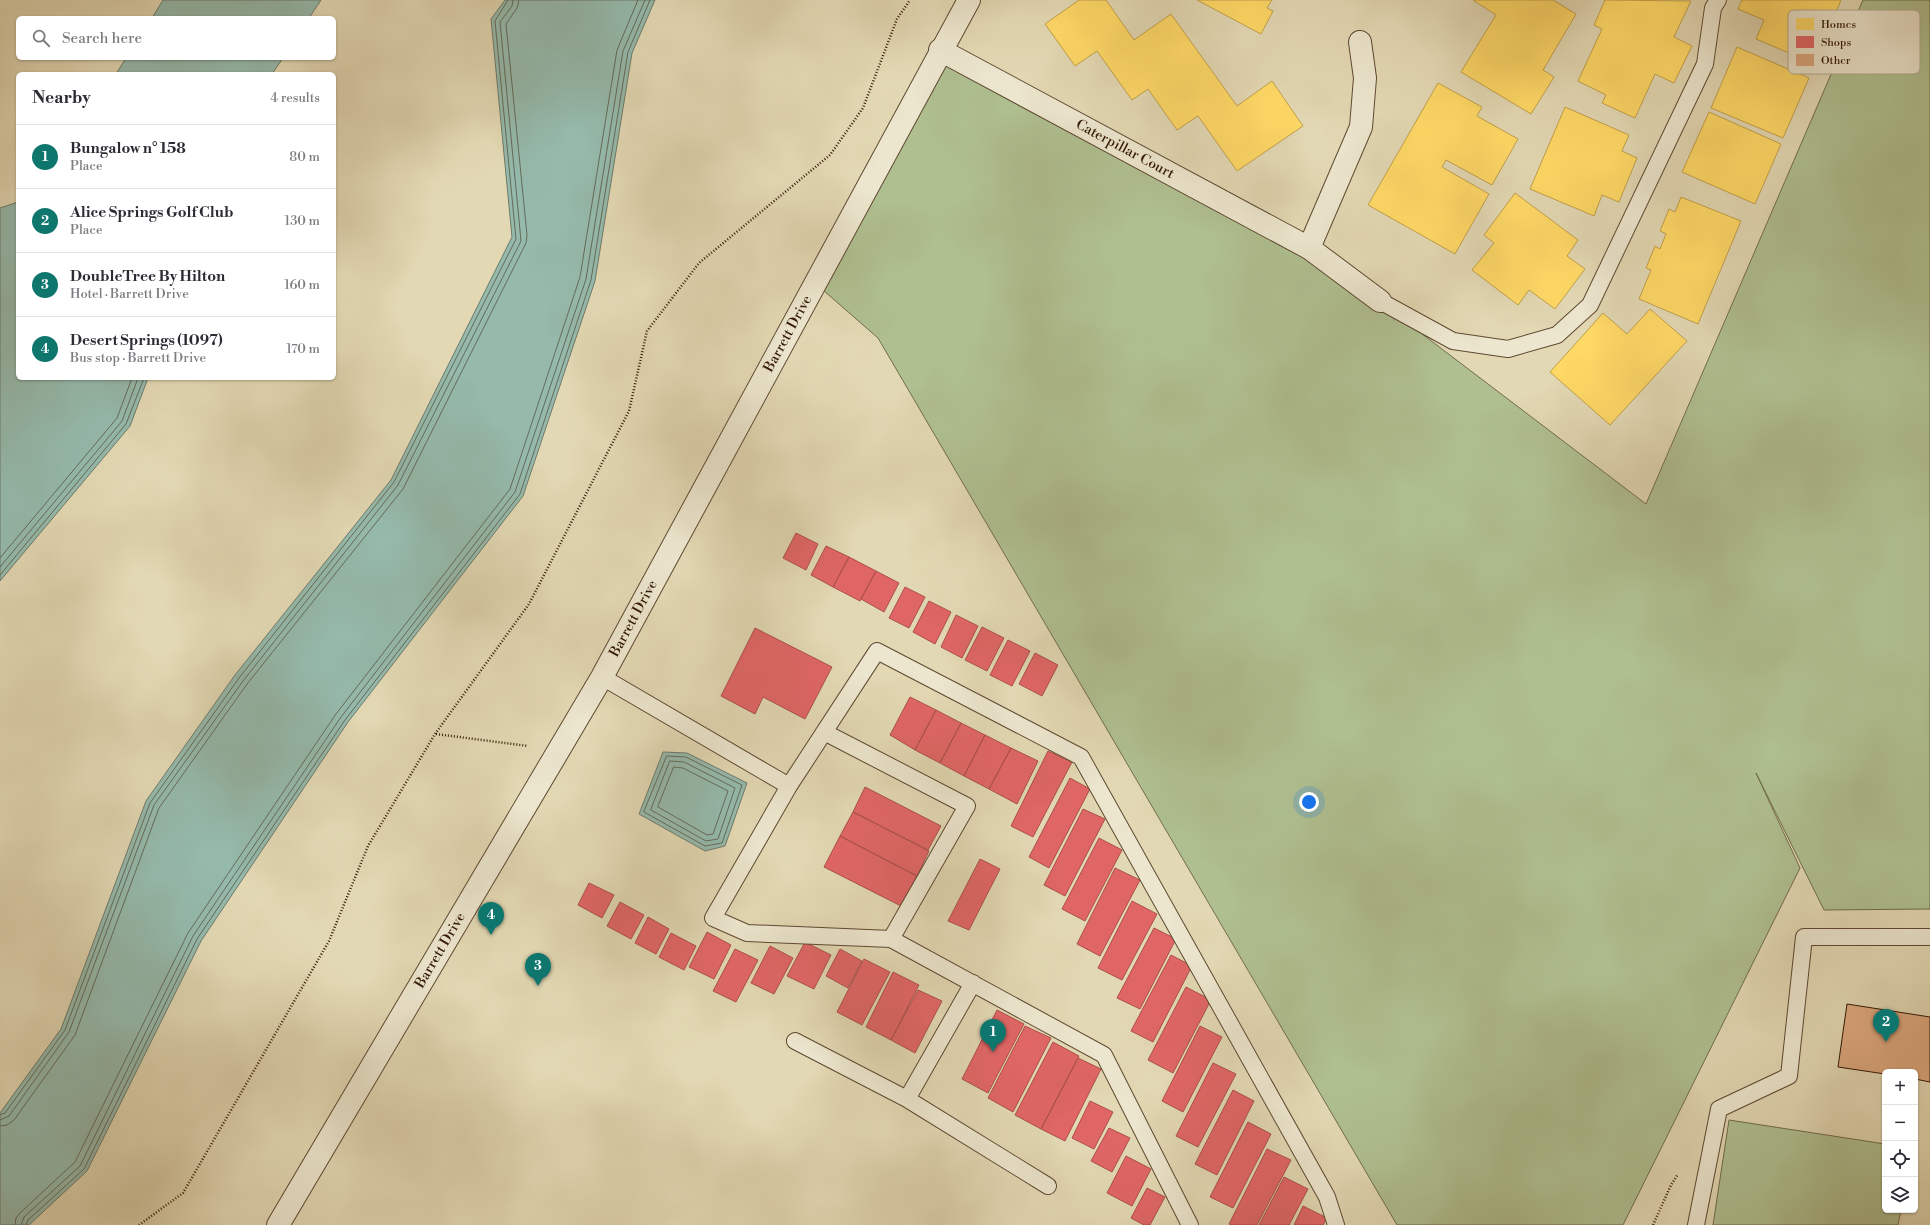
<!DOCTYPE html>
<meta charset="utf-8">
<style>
:root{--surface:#fff;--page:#f2f2f3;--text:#2b2b33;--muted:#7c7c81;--line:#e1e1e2;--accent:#0f766e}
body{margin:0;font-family:"Libre Bodoni",serif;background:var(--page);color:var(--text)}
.controls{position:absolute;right:12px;bottom:12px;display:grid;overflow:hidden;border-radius:6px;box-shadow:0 1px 3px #0004}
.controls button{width:36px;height:36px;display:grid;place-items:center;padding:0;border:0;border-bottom:1px solid var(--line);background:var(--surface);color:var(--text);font:20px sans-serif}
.you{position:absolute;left:1309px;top:802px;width:14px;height:14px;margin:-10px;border:3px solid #fff;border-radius:50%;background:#1a73e8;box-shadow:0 0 0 6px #1a73e833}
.badge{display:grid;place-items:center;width:26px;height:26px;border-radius:50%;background:var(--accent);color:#fff;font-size:13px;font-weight:700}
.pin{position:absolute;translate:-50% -33px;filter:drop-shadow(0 1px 2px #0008)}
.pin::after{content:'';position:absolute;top:21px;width:14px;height:12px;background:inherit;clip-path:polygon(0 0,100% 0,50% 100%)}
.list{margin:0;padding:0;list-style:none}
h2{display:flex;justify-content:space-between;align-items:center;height:52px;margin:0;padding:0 16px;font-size:17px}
h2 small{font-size:13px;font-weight:400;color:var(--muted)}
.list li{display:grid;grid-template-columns:26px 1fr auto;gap:12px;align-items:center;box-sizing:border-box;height:64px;padding:0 16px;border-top:1px solid var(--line)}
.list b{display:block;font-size:15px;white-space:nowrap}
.list p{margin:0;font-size:13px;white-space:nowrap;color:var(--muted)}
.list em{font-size:13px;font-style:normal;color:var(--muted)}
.icon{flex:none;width:22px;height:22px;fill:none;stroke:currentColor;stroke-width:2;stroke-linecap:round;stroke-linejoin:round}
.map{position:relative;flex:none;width:1930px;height:1225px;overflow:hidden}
.search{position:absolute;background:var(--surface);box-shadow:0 1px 3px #0004;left:16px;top:16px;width:320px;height:44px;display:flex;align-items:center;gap:10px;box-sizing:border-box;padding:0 14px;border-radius:6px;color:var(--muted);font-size:15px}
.panel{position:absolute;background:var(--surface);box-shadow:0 1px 3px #0004;left:16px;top:72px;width:320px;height:308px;border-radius:6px}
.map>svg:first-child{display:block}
</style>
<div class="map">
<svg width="1930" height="1225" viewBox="0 0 1930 1225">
<rect width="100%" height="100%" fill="#e2d8b3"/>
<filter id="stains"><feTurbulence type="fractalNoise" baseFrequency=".005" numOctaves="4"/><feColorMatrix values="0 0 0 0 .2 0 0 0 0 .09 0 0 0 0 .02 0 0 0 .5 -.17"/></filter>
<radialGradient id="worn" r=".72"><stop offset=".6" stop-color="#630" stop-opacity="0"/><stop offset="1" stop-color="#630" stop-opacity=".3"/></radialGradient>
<!-- green -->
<path fill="#afbf90" stroke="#716c4c" d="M1863 0H1930V909L1824 910 1756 773 1800 868 1623 1225H1397L878 338 815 283 940 50 1309 248 1646 504Z
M1729 1120 1885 1144V1210H1901L1898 1225H1713Z"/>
<!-- water -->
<path fill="#95baac" stroke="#6e7a6a" d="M163 0H321L309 18H152Z
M505 0H655L632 53 595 281 523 496 348 722 201 941 87 1171 29 1225H0V1113L61 1029 146 801 235 675 391 480 512 237 491 19Z
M126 58H283L272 74H116Z
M18 202V378H148L130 426 0 581V208Z
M663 752 687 753 747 783 725 846 705 851 639 814Z"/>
<!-- homes -->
<path fill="#ffd966" stroke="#c29f4a" d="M1079 0H1106L1134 40 1171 14 1237 106 1272 81 1303 126 1237 171 1198 116 1177 130 1148 89 1132 100 1097 51 1075 66 1045 24Z
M1197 0H1272L1267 8 1273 11 1261 34Z
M1473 0H1553L1576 14 1543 70 1554 77 1531 114 1461 72 1496 15Z
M1605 0 1691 1 1674 37 1692 46 1674 83 1655 74 1635 118 1602 103 1606 95 1578 81 1602 29 1594 25Z
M1742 0H1841L1815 64 1756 39 1764 20 1738 9Z
M1737 47 1809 78 1783 138 1711 108Z
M1438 83 1482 107 1477 116 1518 139 1492 185 1446 160 1442 167 1489 194 1455 254 1368 205Z
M1565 107 1629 135 1622 151 1637 158 1619 202 1602 195 1594 216 1530 189Z
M1709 112 1781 144 1755 204 1682 172Z
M1515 193 1578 240 1567 256 1585 269 1555 309 1529 290 1518 305 1472 270 1494 243 1484 235Z
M1681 197 1741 221 1698 324 1639 299 1651 270 1646 268 1655 246 1660 249 1666 234 1660 231 1669 209 1675 212Z
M1650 309 1687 341 1610 425 1550 372 1603 313 1627 334Z"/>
<!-- shops -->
<path fill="#e06666" stroke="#ac4f4a" d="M796 533 818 544 806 570 783 558Z
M826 546 849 557 833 587 811 575Z
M849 557 876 571 860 601 833 587Z
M876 571 899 583 884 612 861 599Z
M905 587 925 597 909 628 889 618Z
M929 601 951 612 935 644 913 632Z
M956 615 978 626 962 658 941 647Z
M982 627 1004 638 987 671 965 660Z
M755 628 832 667 805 719 763 697 755 714 721 696Z
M1008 640 1030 651 1012 686 990 675Z
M1035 653 1058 665 1042 696 1019 684Z
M910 697 936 710 915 750 890 735Z
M936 710 961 723 940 763 915 750Z
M961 723 985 735 964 776 940 763Z
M985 735 1011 748 989 789 964 776Z
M1011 748 1038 761 1017 804 989 789Z
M1048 751 1072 762 1033 837 1011 826Z
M1070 778 1090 789 1049 868 1029 857Z
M865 787 941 826 928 850 853 812Z
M1083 809 1105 819 1065 896 1044 885Z
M853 812 929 851 917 876 840 836Z
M840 836 917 876 901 906 824 867Z
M1099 838 1122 850 1085 921 1062 909Z
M980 859 1000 869 969 930 948 921Z
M1115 868 1140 880 1100 956 1077 944Z
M589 883 614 895 602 918 578 905Z
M1132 901 1157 914 1122 980 1098 968Z
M620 902 644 915 631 939 607 926Z
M648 917 669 929 656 954 635 943Z
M1154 928 1176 939 1140 1009 1117 998Z
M707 932 731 945 714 979 689 967Z
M671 933 696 946 684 970 659 957Z
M805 942 831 955 814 989 787 976Z
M770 946 793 958 774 994 751 983Z
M735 949 758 960 736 1002 713 991Z
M840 949 862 961 848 988 826 976Z
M1171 955 1192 966 1153 1042 1131 1031Z
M864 959 890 972 862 1025 837 1012Z
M893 972 919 985 891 1040 866 1027Z
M1186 987 1211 1000 1173 1073 1148 1060Z
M918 990 942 1001 915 1053 891 1040Z
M997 1010 1024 1024 988 1093 962 1079Z
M1025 1026 1051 1038 1013 1112 988 1098Z
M1200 1026 1222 1037 1183 1112 1162 1101Z
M1053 1042 1079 1056 1041 1129 1015 1115Z
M1078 1058 1101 1069 1065 1141 1041 1129Z
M1213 1063 1236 1074 1198 1147 1176 1136Z
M1233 1090 1254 1101 1217 1175 1195 1164Z
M1090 1101 1113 1112 1094 1149 1072 1138Z
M1248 1122 1271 1134 1233 1208 1210 1197Z
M1109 1128 1130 1138 1112 1172 1091 1161Z
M1267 1149 1291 1160 1257 1225H1231L1229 1224Z
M1126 1156 1151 1169 1132 1206 1107 1193Z
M1284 1177 1308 1189 1289 1225H1259Z
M1147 1188 1165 1197 1150 1225H1144L1131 1218Z
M1303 1206 1327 1218 1323 1225H1294Z"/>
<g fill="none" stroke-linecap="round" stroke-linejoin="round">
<!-- shore -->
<path stroke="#646a5a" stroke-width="1" d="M0 558 117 418 132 378
M0 567 122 421 138 378
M0 575 126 424 144 378
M667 756 686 757 742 785 722 843 705 846 644 812Z
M670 761 684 762 735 788 718 839 706 841 651 810Z
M674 767 683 768 728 791 713 834 707 835 658 807Z
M0 1115 5 1113 65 1030 150 803 239 678 394 482 516 239 495 21 508 0
M0 1120 9 1116 69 1032 154 805 243 681 398 485 521 241 500 22 512 6 513 0
M0 1126 7 1125 14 1120 75 1035 159 808 247 684 403 489 526 243 527 235 506 24 517 8 519 0
M15 1225 16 1218 20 1213 75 1162 188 933 336 714 510 489 580 277 617 50 638 0
M21 1225 24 1217 80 1166 193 936 341 717 515 492 586 279 623 51 645 0
M26 1225 28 1220 84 1169 197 939 345 720 520 494 591 280 628 52 650 0"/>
</g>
<!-- building -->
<path fill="#dca77e" stroke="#331907" d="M1847 1004 1930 1017V1082L1915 1079V1072H1885V1074L1838 1067Z"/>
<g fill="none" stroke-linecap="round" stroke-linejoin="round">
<!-- service casing -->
<g stroke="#5f4932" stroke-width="18">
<path id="service" d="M1380 301 1453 341 1508 349 1557 335 1590 305 1705 64 1713 8 1718 0
M602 677 789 786 877 651 1081 757 1327 1197 1336 1225
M824 732 967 806 891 939 1104 1055 1190 1225
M789 786 713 918 747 933 891 939
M795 1041 907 1099 1048 1186
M907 1099 973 983
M1696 1225 1719 1109 1789 1076 1804 937H1930"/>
</g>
<!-- minor casing -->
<g stroke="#5f4932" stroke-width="24">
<g id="minor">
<path id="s1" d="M940 50 1309 248 1380 301"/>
<path d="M1309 248 1361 127 1365 78 1360 42"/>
<path id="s2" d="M278 1225 602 677 969 0"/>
</g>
</g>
<!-- path -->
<path stroke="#331907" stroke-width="2.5" stroke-dasharray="1 2" stroke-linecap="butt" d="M436 734 528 746
M139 1225 183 1193 329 941 368 846 435 734 529 604 629 411 647 331 699 263 830 155 863 108 897 19 910 0
M1653 1225 1671 1185 1678 1174"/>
<!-- service -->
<use href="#service" stroke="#ece6ce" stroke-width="16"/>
<!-- minor -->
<use href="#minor" stroke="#ece6ce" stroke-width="22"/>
</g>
<g text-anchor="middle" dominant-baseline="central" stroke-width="4" stroke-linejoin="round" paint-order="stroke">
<!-- street labels -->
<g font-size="14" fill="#331907" stroke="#ece6ce">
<text stroke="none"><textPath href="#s1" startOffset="210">Caterpillar Court</textPath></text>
<text stroke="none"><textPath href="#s2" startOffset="1027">Barrett Drive</textPath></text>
<text stroke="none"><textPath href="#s2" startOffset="703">Barrett Drive</textPath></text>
<text stroke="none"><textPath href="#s2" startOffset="319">Barrett Drive</textPath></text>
</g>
</g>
<!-- legend -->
<rect x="1788" y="10" width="132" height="64" rx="6" fill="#ece6ce" stroke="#b4a892" stroke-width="1"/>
<rect x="1796" y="18" width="18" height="12" fill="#ffd966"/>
<rect x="1796" y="36" width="18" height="12" fill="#e06666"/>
<rect x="1796" y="54" width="18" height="12" fill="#dca77e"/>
<g font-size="11" fill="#331907">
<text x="1821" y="28">Homes</text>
<text x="1821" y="46">Shops</text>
<text x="1821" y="64">Other</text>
</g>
<rect width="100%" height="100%" filter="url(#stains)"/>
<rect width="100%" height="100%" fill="url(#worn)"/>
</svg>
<div class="controls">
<button>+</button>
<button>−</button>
<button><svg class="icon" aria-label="locate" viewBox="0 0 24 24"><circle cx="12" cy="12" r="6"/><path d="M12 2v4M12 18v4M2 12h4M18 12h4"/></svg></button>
<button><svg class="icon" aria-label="layers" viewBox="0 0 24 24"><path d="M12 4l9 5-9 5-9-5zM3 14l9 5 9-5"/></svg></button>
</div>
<div class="you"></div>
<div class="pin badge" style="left:993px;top:1052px">1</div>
<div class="pin badge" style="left:1886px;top:1042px">2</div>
<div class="pin badge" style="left:538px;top:986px">3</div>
<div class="pin badge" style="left:491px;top:935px">4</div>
<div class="search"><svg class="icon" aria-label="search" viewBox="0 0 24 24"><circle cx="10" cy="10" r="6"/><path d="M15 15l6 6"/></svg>Search here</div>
<section class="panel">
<h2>Nearby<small>4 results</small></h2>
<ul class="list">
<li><span class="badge">1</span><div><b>Bungalow n° 158</b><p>Place</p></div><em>80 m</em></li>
<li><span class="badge">2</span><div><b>Alice Springs Golf Club</b><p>Place</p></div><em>130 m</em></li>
<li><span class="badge">3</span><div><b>DoubleTree By Hilton</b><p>Hotel · Barrett Drive</p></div><em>160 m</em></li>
<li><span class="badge">4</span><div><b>Desert Springs (1097)</b><p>Bus stop · Barrett Drive</p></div><em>170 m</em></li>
</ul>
</section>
</div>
